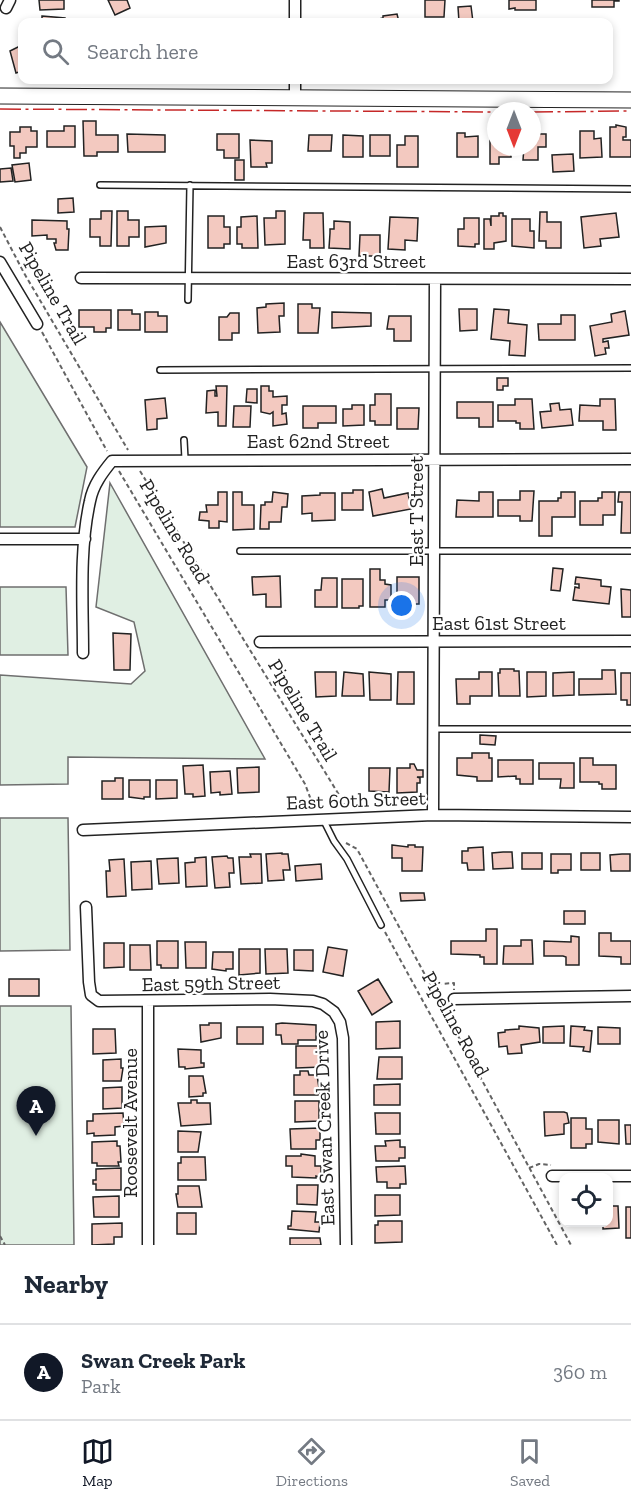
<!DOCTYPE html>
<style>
:root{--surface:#fff;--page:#f6f6f7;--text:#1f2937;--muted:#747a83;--line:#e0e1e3;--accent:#111827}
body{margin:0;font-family:"Zilla Slab",serif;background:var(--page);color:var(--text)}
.controls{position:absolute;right:18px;bottom:18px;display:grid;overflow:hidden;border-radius:12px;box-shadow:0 3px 9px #0003}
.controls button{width:54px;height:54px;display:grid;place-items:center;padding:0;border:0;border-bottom:2px solid var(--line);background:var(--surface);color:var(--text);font:30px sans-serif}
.compass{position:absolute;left:487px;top:102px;width:54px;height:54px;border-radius:50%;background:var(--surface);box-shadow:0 3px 9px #0003;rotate:180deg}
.you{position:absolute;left:402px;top:606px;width:21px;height:21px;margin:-15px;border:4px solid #fff;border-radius:50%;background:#1a73e8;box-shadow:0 0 0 9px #1a73e833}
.badge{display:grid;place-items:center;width:39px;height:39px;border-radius:50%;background:var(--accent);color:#fff;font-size:20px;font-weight:700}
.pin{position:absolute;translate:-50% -50px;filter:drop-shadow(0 2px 3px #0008)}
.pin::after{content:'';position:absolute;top:32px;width:21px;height:18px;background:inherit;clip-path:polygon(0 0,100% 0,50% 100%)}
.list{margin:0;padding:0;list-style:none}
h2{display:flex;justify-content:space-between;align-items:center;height:78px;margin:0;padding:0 24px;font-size:26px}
h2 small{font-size:20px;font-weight:400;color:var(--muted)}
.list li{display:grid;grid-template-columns:39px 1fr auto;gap:18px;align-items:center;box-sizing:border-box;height:96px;padding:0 24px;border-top:2px solid var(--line)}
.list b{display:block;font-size:22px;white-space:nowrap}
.list p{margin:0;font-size:20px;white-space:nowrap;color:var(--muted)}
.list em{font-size:20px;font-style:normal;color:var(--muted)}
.icon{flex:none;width:33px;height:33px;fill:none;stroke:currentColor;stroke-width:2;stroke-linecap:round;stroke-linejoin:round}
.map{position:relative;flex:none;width:631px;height:1245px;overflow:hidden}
.search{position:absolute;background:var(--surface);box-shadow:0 3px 9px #0003;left:18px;right:18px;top:18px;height:66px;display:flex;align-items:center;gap:15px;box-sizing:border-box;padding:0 21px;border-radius:12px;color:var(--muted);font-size:22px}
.sheet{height:174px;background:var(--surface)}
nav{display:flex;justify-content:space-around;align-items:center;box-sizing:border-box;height:84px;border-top:2px solid var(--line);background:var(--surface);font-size:16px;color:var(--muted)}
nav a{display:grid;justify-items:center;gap:3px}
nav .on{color:var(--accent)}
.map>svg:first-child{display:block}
</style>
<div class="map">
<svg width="631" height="1245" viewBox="0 0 631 1245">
<rect width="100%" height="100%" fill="#fff"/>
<!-- green -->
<path fill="#e0efe3" stroke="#6f6f6f" stroke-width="1.5" d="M0 322 87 467 75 527H0Z
M110 483 265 759 68 757V784L0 785V675L131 684 145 671 134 622 96 607Z
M0 587H66L68 655H0Z
M0 818H68L70 950 0 951Z
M0 1006H71L74 1245H0Z"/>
<!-- building -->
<path fill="#f3c9c0" stroke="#222" stroke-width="1.5" d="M39 0H64V9L40 10Z
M108 0H127L130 8 115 15Z
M425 0H445L444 17H425Z
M509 0H536V10H515V8L509 9Z
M592 0H619V1H614V7H592Z
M471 6 473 22H459L458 7Z
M397 14 399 22H365L383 18V16Z
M42 16 65 18V22H42Z
M20 46H22V71L16 73 10 51Z
M83 121H96V135H118V152H97V156H84Z
M616 125 626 127V137H623V140H631V157H610V127H616Z
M64 126H75V147H47V131H64Z
M20 127H31V131H37V147H26V153H20V158H14V146H10V132H20Z
M580 131H594V139L601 138 602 157 580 158Z
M457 133H465V137L478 136V157H457Z
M490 133H496V147H511V157H499V164H490Z
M127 134 165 135V152H128Z
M217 134H239V158H224V150H217Z
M532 134H546V147H538V160H523L524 147H532Z
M309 135H332L331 151H308Z
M343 135 363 136V157H343Z
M370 135H390V156H370Z
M405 136H418V167H397V145H405Z
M250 140 272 141V163H266L267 167H251Z
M573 154 574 171 553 172 552 155Z
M235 160H244V180H235Z
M29 163 31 180 15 182 12 165Z
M11 168 13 181 0 182V169Z
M73 198 74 212 58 213V199Z
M101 211H112L111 246H100V237H90V219H101Z
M117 211H128V220H139V237H129V246H117Z
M276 211H285V244L265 245 264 218H276Z
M540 212H547V222H561V248H546V241H539Z
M304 213H323L324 248H310V240H303Z
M499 213H503V216H506V241L494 243V249H484V219H490L491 226V216H499Z
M616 213 619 237 600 239 601 246 584 248 581 217Z
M208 216H224V227H230V244H224V248H208Z
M257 216 258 248H242V244H237V227H241V217Z
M390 217 418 218 417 241 405 240V250L388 249Z
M464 218H479V244H475V247L458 246V229H464Z
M512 219H530V231H534V248L512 246Z
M32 220 67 221V229H69L68 250H56L54 243H56V239H47V235L32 236Z
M334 221 350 222V249L329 248 330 233V229H334Z
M166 226V243L145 247V227Z
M360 235H380V256H359Z
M284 303V316H279L280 332 258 333 257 308 266 307V304Z
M298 304H312V308H320L318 333H298Z
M459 309H477V330L460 331Z
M494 309 509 310 508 323 527 325 525 356 509 355 510 341 491 339Z
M79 310H111V328H106V332H94V327H79Z
M118 310H132V314H140V330H118Z
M625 311 629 335 603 339V342L608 341 609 348H605L606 354 595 356 590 326 612 322 611 314Z
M145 312H158V316H167V332H145Z
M332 312 371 313V326L332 328Z
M230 313H239V333H232V340H219V317H227Z
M561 315H575V340H539L538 324H561Z
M389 316H411V341H394V329H387Z
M497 378H508V386H503V390H497Z
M216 386H227L226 426H218V412L206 413 207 391 215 390V396H217Z
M261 386H269V391H273V397L287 396V405H282V414L286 413 287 424 273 426V412L270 414 261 412Z
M247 389H257V403L246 402Z
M375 394H391V425H375V421H370V405H375Z
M165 398 167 418 157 419V429L147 430 145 400Z
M515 399H532L534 429H520V423H516V421H498V405H515Z
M600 399H615L616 430H603V421H579L580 405 600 406Z
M457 402H493V427H479V418H457Z
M559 403 560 410 571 409 573 425 542 428 540 412 551 411 550 404Z
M352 405H364V425L343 426V409H352Z
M234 406H251L250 427H233Z
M303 406H336V423H318V428H303Z
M397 408H419L418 429H397Z
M382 489 384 498 408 493 411 509 373 516 369 492Z
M353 490H363V510H342V493H353Z
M520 491H534L532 521H520V516H498V500H520Z
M218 492H227V522L219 521V528H209V521L199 520 200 512H207L206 505H218Z
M233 492H242V505H254V529L233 530Z
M273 492 288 494 287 507H282L281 522H269V529H260L261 505H265V502H272Z
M479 492H493V517H456L457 500 479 501Z
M561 492H575V517H552V536H539V501H558V498H561Z
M602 492H615V515H603V525H580V501H598V498H602Z
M619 492H631V533H621L622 502H618Z
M320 493H335V520L312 521V513L302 514V496L320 495Z
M553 568 563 569 560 591 551 590Z
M370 569H380V580H385V584L391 585V600H385V607H370Z
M280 576 281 607H266V594L253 595 252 577Z
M397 577H419V604H414V606H397Z
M576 577 601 580V586L611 587 609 604 573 600 575 587 579 588V584H575Z
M322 578H337V607H315V590H321Z
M342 579H363V606H359V608H342Z
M621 589 631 590V617H622Z
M113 633 131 634 130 670H114Z
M500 669H514V671H519L520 696H499L498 673H500Z
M602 670H615L616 694 579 695V679H602Z
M315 672H336V696L316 697Z
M344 672 363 674 364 696H342Z
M369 672 391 674V700H370Z
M398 672H414V704H397Z
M479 672H492V696H470V704H457L456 679H479Z
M527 672H546V696L527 697Z
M574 672V695L553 696V673Z
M621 673H631V705H627V700H621Z
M480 735 496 736 495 745 480 744Z
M472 753H489V758H492V781H477V777L457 775V758H472Z
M580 758H593V765H616V789H602V784H599V782H580Z
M498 760H533V784H520V779H516V776L498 777Z
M539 763H574V788H560L561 779H539Z
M410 764H414L417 770H423V777H417L420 778V783H417V792L397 793V768H410Z
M203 765 205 796 193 797V794H185L183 766Z
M259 767V792L238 793 237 768Z
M369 768H390L389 792 369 791Z
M230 771 232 794 220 795V792L211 793 210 772Z
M115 778H123V799H102V781H115Z
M129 780H150V797H144V799L129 797Z
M156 780H177V798L156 799Z
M392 845 408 847V845H415V847H423L422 871H402V858H392Z
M483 847 484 870H468L467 863H462V851H468V848Z
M503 852H512L513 868 493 869 492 853Z
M282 853V854H288L290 870H283L284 880 268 881 266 854Z
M522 853H542V869H522Z
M581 853H600V870H581Z
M250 854H261L262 883 241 884 239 857H251Z
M551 854H571V870H558V873H551Z
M622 854H630V871H611L610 855Z
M227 856 228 858H233L234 873H229L230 887 215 888 212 857Z
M206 857 207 886 186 887 185 863 195 862V858Z
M178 858 179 883 159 884 157 859Z
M124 859 126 896 107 897 106 871H110L109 860Z
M151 861 152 889 132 890 131 862Z
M321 864 322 879 296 881 295 866Z
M400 893H424L425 900 401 901Z
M564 911H585V924H564Z
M486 929H497V964H484V957H480V955L451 954V941H486Z
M599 933H611V941H631V964H621V957L599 956Z
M571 936 579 937V965H566V957L563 956H544V941L571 942Z
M521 940H532L533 964H503L504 946H521Z
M157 941H178V968H161V965H157Z
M185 942H206V968H186Z
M104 943H124V967L104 968Z
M130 945H150L151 970H130Z
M328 947 347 950 343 976 323 972Z
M239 949H260V973L239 975Z
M265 949H287L288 973 266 974Z
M294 950H313V971L294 970Z
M213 952H233V969H226V971L212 969Z
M9 979H39V996H9Z
M378 979 392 1002 372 1015 358 991Z
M400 1021V1048L376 1049V1022Z
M209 1023H221V1038L201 1042 200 1025H209Z
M282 1023 316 1025V1040H298V1044H282L281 1035H276V1024Z
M519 1026 539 1028 540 1042 521 1045 522 1053 508 1054 507 1046 499 1047 498 1033 505 1032V1030L519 1029Z
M564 1026V1043H543V1027Z
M571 1026 585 1027 584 1030 592 1031 590 1052 583 1051 584 1047 570 1046Z
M237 1027H263V1044H237Z
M598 1027 620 1028V1044H598Z
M93 1029H115L116 1053 93 1054Z
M296 1046H319L322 1067 296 1068Z
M178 1049 201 1050V1063H204V1067L185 1069V1067H179Z
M379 1057H402V1079H377Z
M121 1059V1068H123L121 1081H103V1060Z
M300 1071H308L309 1075H317L320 1095H294V1075H300Z
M189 1076H203L206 1093H203V1096L189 1097Z
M400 1084V1105H374V1085Z
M122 1087V1108L103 1109V1088Z
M191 1100H197V1103H210L211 1124 181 1126 178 1103H191Z
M295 1101H319V1121L295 1122Z
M544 1112H564L567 1113 569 1123 564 1124V1134L545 1136Z
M123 1113 124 1126 115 1127V1135L94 1136V1133L87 1134V1121H93V1114Z
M375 1113H400V1134H376Z
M571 1118H586V1129H592V1144H586V1148H571Z
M598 1120H619V1144L598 1142Z
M625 1125H631V1144H626Z
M320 1128V1140H316V1149H291L290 1129Z
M178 1131 201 1132 198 1152H178Z
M400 1140V1147H405V1158H399V1161H376L375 1146H386L385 1141Z
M117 1141V1146H120L121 1162H118L119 1166H97V1163H92V1142Z
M301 1154 315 1156V1166H321V1174L319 1177 316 1176V1178L292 1177V1166H286V1156H301Z
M181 1157H205L206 1180H178V1163H181Z
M405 1166 406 1184H400V1188H387V1182H377L376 1167Z
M121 1168V1190H96V1184H93V1180H96V1169Z
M297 1185H318L317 1205 297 1204Z
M178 1186H199L202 1207H178L176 1194H178Z
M375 1195H400V1215L375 1216Z
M119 1196V1217H94L93 1197Z
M608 1206H618L619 1228 603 1229V1222H608Z
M626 1207H631V1238H626Z
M292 1211 316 1212 315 1222H320L319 1232 288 1229V1226H291Z
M177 1213H196V1234H177Z
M378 1221H402V1242L375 1243V1225H378Z
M122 1223V1237H114V1244L92 1245V1224Z
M290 1238H320L321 1245H290Z"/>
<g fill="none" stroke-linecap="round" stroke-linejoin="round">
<!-- lane casing -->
<g stroke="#222" stroke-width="8">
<path id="lane" d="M100 185 631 189
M188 300 190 185
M160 370 631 368
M184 440 185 459
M240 551H631
M433 729H631
M323 819 334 841 347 859 381 925"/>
</g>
<!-- street casing -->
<g stroke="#222" stroke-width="13">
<path id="street" d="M295 0V22
M6 8 10 0
M295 80V97
M0 262 37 324
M81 278 631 279
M0 539H85
M260 642 631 641
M83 653C83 604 79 550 90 501 93 485 103 472 112 461L631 459
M433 815 435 279
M83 830 433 815 631 817
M86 907 89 982 91 995 99 1001 270 999 313 1001 323 1004 334 1012 340 1022 343 1038 346 1245
M454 999 631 996
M552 1176H631
M148 1245V1002"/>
</g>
<!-- secondary casing -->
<g stroke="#222" stroke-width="17">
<path id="secondary" d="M0 96 631 100"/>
</g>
<!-- path -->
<path stroke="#646464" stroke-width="2" stroke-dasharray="4.5 3" stroke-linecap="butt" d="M0 227 24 273 128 450
M42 332 107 451
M119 471 305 784 311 800V809
M140 471 344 803 343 807
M346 843 357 849 571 1245
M385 932 557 1245
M431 989 440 984 454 983V990
M529 1168 539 1164 551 1165
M0 1236 5 1245"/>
<!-- lane -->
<use href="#lane" stroke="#fff" stroke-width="5"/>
<!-- street -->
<use href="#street" stroke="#fff" stroke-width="10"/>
<!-- secondary -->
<use href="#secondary" stroke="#fff" stroke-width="15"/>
<!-- power -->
<path stroke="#c62828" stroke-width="1.5" stroke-dasharray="21 4.5 3 4.5" stroke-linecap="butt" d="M0 109 496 112
M532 112 631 111"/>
</g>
<g text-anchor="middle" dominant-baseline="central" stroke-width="4.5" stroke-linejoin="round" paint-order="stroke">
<!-- street labels -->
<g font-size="20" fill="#222" stroke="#fff">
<text x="356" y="261">East 63rd Street</text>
<text transform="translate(53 293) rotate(60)">Pipeline Trail</text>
<text x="318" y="441">East 62nd Street</text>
<text transform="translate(416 511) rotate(-90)">East T Street</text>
<text transform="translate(175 531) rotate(59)">Pipeline Road</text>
<text x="499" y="623">East 61st Street</text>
<text transform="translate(303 710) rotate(59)">Pipeline Trail</text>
<text transform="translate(356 800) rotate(-2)">East 60th Street</text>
<text transform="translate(211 983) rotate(-1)">East 59th Street</text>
<text transform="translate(456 1024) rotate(61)">Pipeline Road</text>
<text transform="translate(130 1123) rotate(-90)">Roosevelt Avenue</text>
<text transform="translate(324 1128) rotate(-92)">East Swan Creek Drive</text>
</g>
</g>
</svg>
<div class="controls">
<button><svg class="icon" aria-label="locate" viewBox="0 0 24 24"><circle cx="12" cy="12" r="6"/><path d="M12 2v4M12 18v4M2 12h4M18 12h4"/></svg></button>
</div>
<svg class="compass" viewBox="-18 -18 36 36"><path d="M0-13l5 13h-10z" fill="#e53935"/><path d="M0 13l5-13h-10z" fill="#747a83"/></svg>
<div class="you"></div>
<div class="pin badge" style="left:36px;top:1136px">A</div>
<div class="search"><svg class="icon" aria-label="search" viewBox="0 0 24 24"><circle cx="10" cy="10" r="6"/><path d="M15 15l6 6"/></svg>Search here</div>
</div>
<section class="sheet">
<h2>Nearby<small></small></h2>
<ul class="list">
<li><span class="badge">A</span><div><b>Swan Creek Park</b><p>Park</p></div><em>360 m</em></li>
</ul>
</section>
<nav>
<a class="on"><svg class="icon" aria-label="map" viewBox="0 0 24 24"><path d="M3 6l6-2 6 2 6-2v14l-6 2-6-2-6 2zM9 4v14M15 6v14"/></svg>Map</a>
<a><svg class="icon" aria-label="directions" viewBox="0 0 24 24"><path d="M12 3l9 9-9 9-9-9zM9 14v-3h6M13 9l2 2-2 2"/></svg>Directions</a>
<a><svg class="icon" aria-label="saved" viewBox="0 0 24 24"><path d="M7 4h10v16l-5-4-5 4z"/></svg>Saved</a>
</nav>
